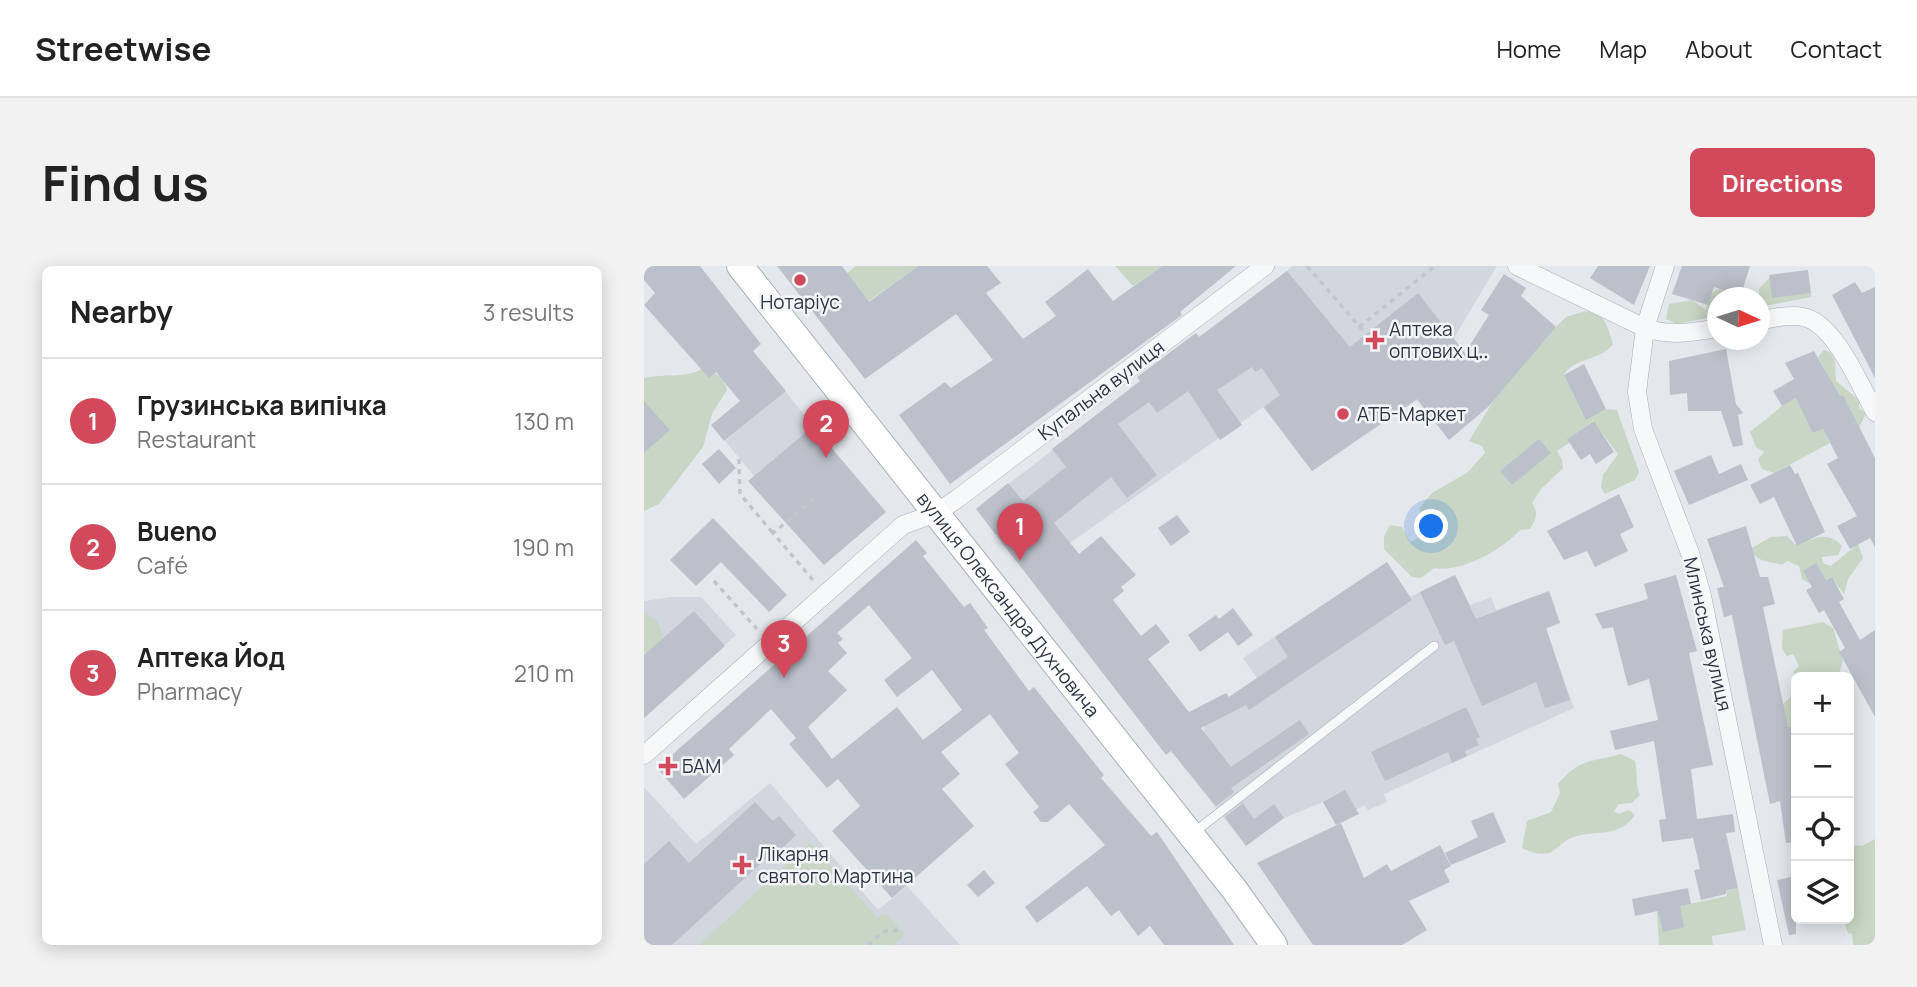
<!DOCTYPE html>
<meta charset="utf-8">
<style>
:root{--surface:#fff;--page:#f2f2f2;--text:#222;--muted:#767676;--line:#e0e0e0;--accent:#d1495b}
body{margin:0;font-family:Manrope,sans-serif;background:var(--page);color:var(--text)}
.controls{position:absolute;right:21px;bottom:21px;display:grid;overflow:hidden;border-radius:10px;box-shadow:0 4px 18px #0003}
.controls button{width:63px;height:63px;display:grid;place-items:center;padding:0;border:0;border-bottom:2px solid var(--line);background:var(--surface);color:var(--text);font:35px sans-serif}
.compass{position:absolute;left:1063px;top:21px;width:63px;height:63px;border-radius:50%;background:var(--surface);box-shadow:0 4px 18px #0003;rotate:94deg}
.you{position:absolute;left:788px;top:261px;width:24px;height:24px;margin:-18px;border:5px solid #fff;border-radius:50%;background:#1a73e8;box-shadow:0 0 0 10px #1a73e833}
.badge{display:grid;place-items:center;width:46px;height:46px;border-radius:50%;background:var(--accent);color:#fff;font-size:23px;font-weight:700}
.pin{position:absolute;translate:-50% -58px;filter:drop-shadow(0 2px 4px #0008)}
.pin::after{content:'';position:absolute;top:37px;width:24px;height:21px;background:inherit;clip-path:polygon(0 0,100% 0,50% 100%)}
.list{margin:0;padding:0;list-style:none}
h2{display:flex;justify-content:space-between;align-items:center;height:91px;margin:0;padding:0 28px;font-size:30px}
h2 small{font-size:23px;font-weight:400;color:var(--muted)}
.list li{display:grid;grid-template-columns:46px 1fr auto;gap:21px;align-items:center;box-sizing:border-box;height:126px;padding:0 28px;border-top:2px solid var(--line)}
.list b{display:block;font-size:26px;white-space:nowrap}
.list p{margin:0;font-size:23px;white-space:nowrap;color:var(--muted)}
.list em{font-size:23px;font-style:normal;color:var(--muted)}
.icon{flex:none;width:38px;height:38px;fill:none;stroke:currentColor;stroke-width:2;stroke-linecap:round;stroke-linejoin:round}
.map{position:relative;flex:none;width:1231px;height:679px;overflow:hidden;border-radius:10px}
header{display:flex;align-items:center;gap:42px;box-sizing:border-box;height:98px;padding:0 35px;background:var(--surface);border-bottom:2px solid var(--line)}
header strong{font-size:33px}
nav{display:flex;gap:38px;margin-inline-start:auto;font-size:24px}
.intro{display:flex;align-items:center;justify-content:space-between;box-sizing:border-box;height:168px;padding:0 42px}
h1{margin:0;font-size:49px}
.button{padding:18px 32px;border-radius:10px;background:var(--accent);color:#fff;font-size:24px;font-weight:700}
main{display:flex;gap:42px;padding:0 42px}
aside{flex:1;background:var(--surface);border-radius:10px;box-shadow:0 4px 18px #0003}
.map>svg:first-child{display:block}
</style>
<header>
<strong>Streetwise</strong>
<nav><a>Home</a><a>Map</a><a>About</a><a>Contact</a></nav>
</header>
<div class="intro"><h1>Find us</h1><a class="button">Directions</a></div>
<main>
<aside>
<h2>Nearby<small>3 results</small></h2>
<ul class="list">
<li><span class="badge">1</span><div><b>Грузинська випічка</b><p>Restaurant</p></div><em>130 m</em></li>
<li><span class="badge">2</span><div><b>Bueno</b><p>Café</p></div><em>190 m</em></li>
<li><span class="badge">3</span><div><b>Аптека Йод</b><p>Pharmacy</p></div><em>210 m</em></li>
</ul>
</aside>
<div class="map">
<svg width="1231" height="679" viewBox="0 0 1231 679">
<rect width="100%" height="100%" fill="#e4e7ec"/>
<!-- built -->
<path fill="#d2d6de" d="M649 0H853L810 72 819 85 815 105 781 144 773 134 668 205 619 141 383 307 332 243Z
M141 125 169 160 110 210 81 175Z
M743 296 766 331 811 309 826 339 847 331 852 344 891 330 893 335 907 330 916 357 902 363 930 442 740 528 743 536 724 544 721 539 690 555 679 536 640 552 602 580 532 491 561 469 560 461 585 431 613 412 599 392Z
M27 331H57L92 369 0 452V335Z
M126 517 234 644 263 620 316 679H0V521L52 578Z"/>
<!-- green -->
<path fill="#c9d6c5" d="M212 0H274L207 48 203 7Z
M471 0H518L489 20Z
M1126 11 1128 31 1167 27V31L1116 41 1115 23Z
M1078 21 1093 31 1073 32V50L1033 58 1022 53 1025 38 1048 34 1062 44 1068 27Z
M941 45C963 48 963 60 969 78 957 95 930 91 920 109L942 153 962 143 973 144 995 206 991 214 961 228 957 222 959 209 974 188 949 155 926 171 928 175 913 185 918 194 919 202 898 222 888 237C895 247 892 253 886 263L876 264C858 284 817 307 790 302L777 312 768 311 740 283V270L746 259 758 261 766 276 774 272 776 241 788 227 824 206 841 187 838 180 825 175 851 132 912 61 922 51Z
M1180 84 1187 87 1191 95 1192 115 1215 134V142L1222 148 1215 161 1199 129 1168 144 1169 167 1179 163 1186 177 1130 207 1118 203 1114 193 1120 186 1112 181 1106 166 1138 140 1186 113 1174 91Z
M58 103C71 106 80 110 83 124L68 148 59 181 15 238 0 245V112C21 107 39 113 58 103Z
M1143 270 1153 280C1169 272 1184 264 1198 280L1194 289 1178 291 1179 297 1187 300 1214 278 1219 292 1204 313 1200 328 1187 311 1170 320 1158 313 1155 300 1143 295 1138 299C1126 295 1113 297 1106 283L1127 271Z
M0 346 14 355 19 372 0 389Z
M1179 356 1189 362 1199 395 1194 411H1155L1149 406 1155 400 1149 388 1143 390 1138 383 1139 364Z
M1152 426V459L1132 463 1139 438Z
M977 488 991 495C994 508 991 518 996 529L988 537 975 538 970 545 975 548 985 544 991 549C975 573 950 563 927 572 919 575 913 584 905 587 895 589 887 586 878 582L883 555 907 546 916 527 914 518C937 491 946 497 977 488Z
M1231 573V679H1209L1208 668 1204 667 1199 653H1205V578L1218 580Z
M166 577 233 651 242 648 261 668 250 679H55Z
M1094 622 1102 664 1068 670 1069 679H1015L1013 645 1083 630 1082 624Z"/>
<!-- building -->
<path fill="#bbc0ca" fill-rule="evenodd" d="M0 0H56L117 78 109 85 142 125 80 175 67 159 96 135 72 106 65 112 0 39 11 27 0 14Z
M133 0H198L225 36 274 0H343L357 17 342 27 379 73 412 50 401 36 444 3 469 35 518 0H592L536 46 538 49 306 218 255 149 301 116 307 122 349 94 312 48 221 113Z
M954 0H1006L990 39 946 12Z
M1038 0H1106L1097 29 1070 21 1064 39 1028 28Z
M1164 4 1167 27 1128 32 1125 9Z
M643 5 706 81 774 27 821 87 845 49 837 44 860 8 882 22 877 30 912 61 844 141 805 174 773 133 668 205 620 141 636 129 618 102 611 106 608 101 573 124 598 159 576 174 544 125 513 147 505 136 474 158 513 209 483 232 467 211 410 257 435 288 457 270 492 309 477 321 480 325 469 334 497 370 512 358 526 376 504 393 545 446 582 427 585 431 644 391 631 371 743 296 768 334 605 444 602 439 557 462 587 501 656 454 665 468 587 522 590 526 572 540 527 485 522 489 332 243 364 217 379 235 422 201 408 183 496 115 493 111 552 67 555 71Z
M1211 16 1218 27 1231 21V112L1188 29Z
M1082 83 1092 138 1099 147 1094 149 1099 179 1089 181 1077 145H1044L1043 127 1026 129 1025 95Z
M1170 85 1196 130 1199 129 1231 192V281L1226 272 1206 283 1193 260 1213 250 1183 198 1194 192 1179 163 1169 167 1152 132 1138 140 1129 125 1150 113 1141 97Z
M940 98 962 143 942 154 920 109Z
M0 135 26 164 0 187Z
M950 155 970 186 952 198 946 188 937 194 923 173Z
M169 160 242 246 180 299 104 215Z
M895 173 907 187 868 219 856 205Z
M75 183 92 202 75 218 58 198Z
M1067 189 1075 208 1097 198 1104 214 1045 239 1030 205Z
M1146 199 1151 208 1154 207 1181 266 1153 280 1130 231 1116 238 1106 219Z
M975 228 990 261 976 268 984 285 951 301 943 285 920 294 903 265Z
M533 249 546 266 527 280 514 262Z
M69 252 143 329 125 346 77 296 52 320 26 294Z
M1102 260 1116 311H1124L1131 338 1119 341 1144 461 1152 459V576L1142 577 1136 535 1126 538 1088 349 1080 351 1073 322 1080 321 1063 273Z
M272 274 283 287 279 290 320 341 326 337 344 362 340 364 385 425 390 421 460 509 457 512 507 570 513 566 590 679H520L506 660 494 670 475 644 467 650 443 620 393 657 381 641 461 579 425 538 404 556H397L389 546 395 541 361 498 375 487 346 448 297 486 316 508 298 523 330 560 248 632 188 565 216 540 194 513 183 522 145 478 152 472 127 443 85 483 90 489 40 533 13 502ZM225 339 268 392 240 414 253 431 288 404 318 444 279 474 253 441 188 493 164 461 203 424 184 405 203 387 194 377 199 373 193 367Z
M1172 297 1182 314 1188 311 1200 333 1195 336 1216 374 1231 364V451L1195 386 1201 382 1180 344 1175 347 1162 324 1168 321 1159 305Z
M811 309 832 353 905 325 916 357 902 362 926 434 901 442 892 416 838 440 810 375 801 379 776 326Z
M1032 309 1053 385 1045 387 1069 499 1047 503 1053 553 1089 548 1091 566 1082 567 1094 622 1082 624V628L1057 634 1050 604 1056 603 1049 572 1018 576 1015 554 1022 553 1010 475 971 484 966 465 1014 454 1005 413 984 420 969 361 959 363 951 348 1004 333 1000 318Z
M589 342 609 369 594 380 584 366 556 386 544 369 572 349 575 353Z
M50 345 81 380 0 452V389Z
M822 441 836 471 832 473 835 479 821 485 823 490 808 497 804 486 741 515 727 486Z
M701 524 715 548 692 559 679 536Z
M111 536 129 555 135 550 152 569 128 592 126 589 28 679H0V598L25 575 45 597Z
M599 537 610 553 630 538 640 552 602 580 581 551Z
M849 546 862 576 807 599 801 587 834 571 827 555Z
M697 557 720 612 743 598 747 605 796 579 807 600 800 604 806 616 765 635 783 664 758 679H669L613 597Z
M340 604 351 617 334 631 323 619Z
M1152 610V668L1145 669 1133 614Z
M1044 622 1047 638 1036 640 1040 661 1019 666 1014 645 991 650 988 633Z"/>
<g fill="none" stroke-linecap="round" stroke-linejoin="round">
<!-- lane casing -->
<g stroke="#a9aeb7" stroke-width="10">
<path id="lane" d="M548 568 790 380"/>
</g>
<!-- street casing -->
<g stroke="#a9aeb7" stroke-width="19">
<path id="street" d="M873 0 1001 62C1026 70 1047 67 1073 62
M1021 0 1001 62 993 126 999 163 1046 287 1058 330 1129 679
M1115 55C1130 52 1145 48 1159 51 1191 57 1216 120 1231 146
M0 489 259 259 292 247 313 233 621 0"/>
</g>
<!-- secondary casing -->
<g stroke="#a9aeb7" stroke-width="28">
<g id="secondary">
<path id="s1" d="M96 0 590 623 630 679"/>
</g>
</g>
<!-- path -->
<path stroke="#c2c5cb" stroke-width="3.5" stroke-dasharray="5 5" stroke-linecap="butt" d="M663 0 722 68
M715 61 791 0
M95 193 96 228 129 267
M169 314 129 267 175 229
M70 315 113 363
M224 679 239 666 255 664"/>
<!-- lane -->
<use href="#lane" stroke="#f7f8fa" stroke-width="9"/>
<!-- street -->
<use href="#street" stroke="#f7f8fa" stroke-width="18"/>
<!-- secondary -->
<use href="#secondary" stroke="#fff" stroke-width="26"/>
</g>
<!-- markers -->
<g fill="#d1495b" stroke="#f4f6f9" stroke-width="2.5">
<circle cx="156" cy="14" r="7"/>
<path d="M727.5 63.5h7v7h7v7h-7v7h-7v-7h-7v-7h7z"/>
<circle cx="699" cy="148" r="7"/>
<path d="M20.5 489.5h7v7h7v7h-7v7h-7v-7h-7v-7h7z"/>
<path d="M94.5 588.5h7v7h7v7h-7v7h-7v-7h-7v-7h7z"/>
</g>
<g text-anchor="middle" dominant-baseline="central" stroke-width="5" stroke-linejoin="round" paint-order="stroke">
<!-- poi labels -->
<g font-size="19" fill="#2b3445" stroke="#f4f6f9" text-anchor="start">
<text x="156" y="36" text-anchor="middle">Нотаріус</text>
<text x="745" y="63">Аптека<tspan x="745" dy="22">оптових ц‥</tspan></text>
<text x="713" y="148">АТБ-Маркет</text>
<text x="38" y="500">БАМ</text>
<text x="114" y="588">Лікарня<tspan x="114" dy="22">святого Мартина</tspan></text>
</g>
<!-- street labels -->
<g font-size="19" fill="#2b3445" stroke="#f4f6f9">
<text transform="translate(457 124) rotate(-37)">Купальна вулиця</text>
<text stroke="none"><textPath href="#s1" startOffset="432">вулиця Олександра Духновича</textPath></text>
<text transform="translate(1064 368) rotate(77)">Млинська вулиця</text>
</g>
</g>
</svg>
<div class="controls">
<button>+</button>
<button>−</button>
<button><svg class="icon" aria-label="locate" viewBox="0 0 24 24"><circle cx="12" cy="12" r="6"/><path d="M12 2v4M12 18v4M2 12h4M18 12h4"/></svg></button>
<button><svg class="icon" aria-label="layers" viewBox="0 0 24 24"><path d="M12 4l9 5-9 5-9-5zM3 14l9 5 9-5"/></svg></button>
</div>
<svg class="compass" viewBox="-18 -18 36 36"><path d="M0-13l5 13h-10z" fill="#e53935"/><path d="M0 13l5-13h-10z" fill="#767676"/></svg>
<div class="you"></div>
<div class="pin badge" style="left:376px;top:295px">1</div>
<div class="pin badge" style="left:182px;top:192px">2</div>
<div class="pin badge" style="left:140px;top:412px">3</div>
</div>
</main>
